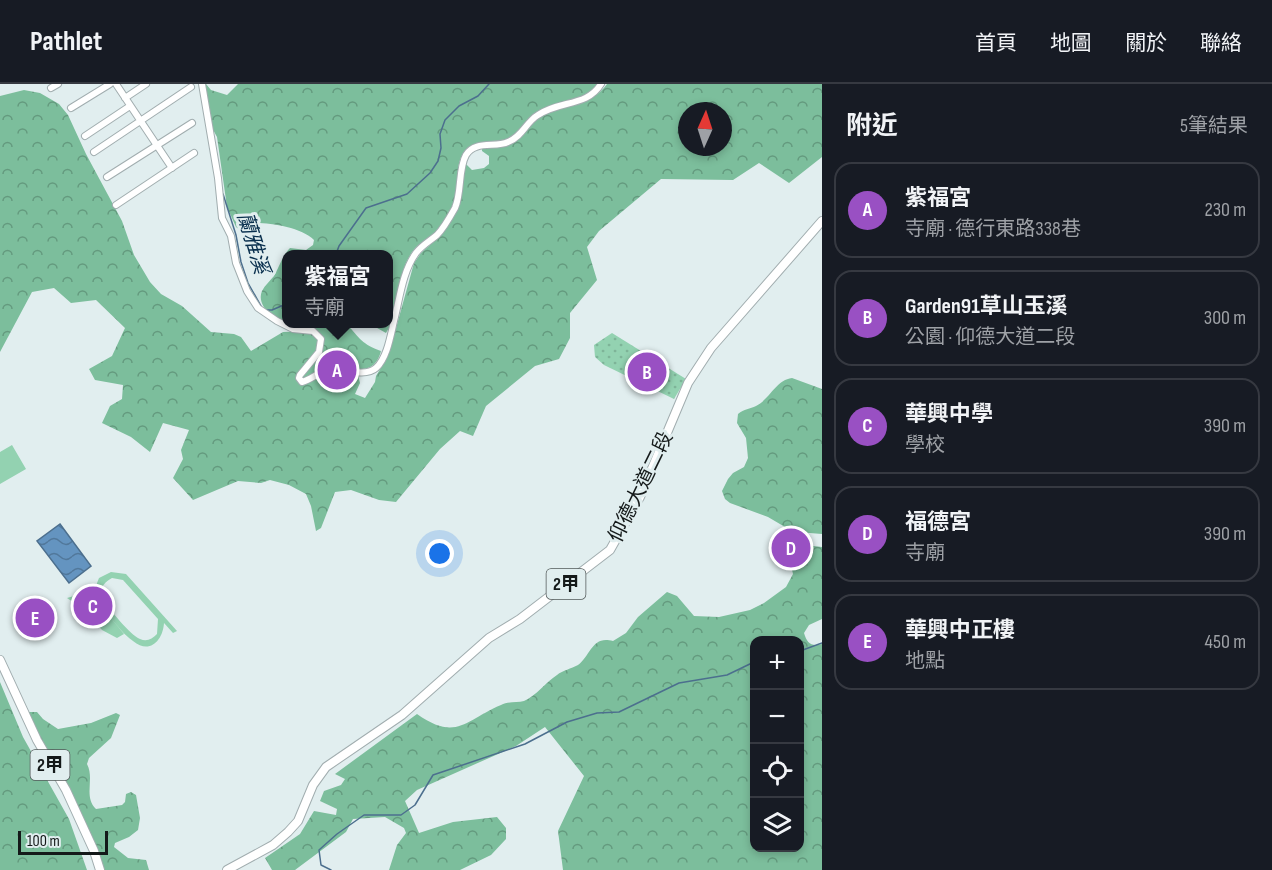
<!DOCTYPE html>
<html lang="zh-TW">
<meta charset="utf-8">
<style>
:root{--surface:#171b24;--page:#20242c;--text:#f1f3f6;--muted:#9ea1a6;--line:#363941;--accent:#9950c3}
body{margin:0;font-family:"Sofia Sans Condensed","Noto Sans TC",sans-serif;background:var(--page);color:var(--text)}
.controls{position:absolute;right:18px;bottom:18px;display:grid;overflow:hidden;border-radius:12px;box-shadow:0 3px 9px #0003}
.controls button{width:54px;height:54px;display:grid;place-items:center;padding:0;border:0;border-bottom:2px solid var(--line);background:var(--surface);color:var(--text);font:30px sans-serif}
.compass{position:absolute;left:678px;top:18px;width:54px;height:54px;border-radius:50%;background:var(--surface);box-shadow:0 3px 9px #0003;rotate:3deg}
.scale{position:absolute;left:18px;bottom:15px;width:90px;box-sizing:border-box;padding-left:6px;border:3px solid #141919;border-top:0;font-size:16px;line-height:21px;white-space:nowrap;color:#141919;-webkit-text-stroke:4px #e1eeef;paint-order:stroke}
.you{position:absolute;left:440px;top:470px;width:21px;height:21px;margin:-15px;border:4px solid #fff;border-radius:50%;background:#1a73e8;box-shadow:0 0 0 9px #1a73e833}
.badge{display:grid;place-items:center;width:39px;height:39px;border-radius:50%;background:var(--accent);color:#fff;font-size:20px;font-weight:700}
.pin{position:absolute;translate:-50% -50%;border:3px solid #fff;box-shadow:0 2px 6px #0006}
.popup{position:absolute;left:282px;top:166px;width:111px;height:78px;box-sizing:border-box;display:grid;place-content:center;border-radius:12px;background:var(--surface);filter:drop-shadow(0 2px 4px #0005);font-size:20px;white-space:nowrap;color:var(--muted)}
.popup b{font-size:22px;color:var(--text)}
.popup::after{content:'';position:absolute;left:50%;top:100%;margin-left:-12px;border:12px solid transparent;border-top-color:var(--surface)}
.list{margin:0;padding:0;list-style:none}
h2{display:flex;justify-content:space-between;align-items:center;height:78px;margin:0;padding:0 24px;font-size:26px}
h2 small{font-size:20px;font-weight:400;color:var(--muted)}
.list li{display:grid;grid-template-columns:39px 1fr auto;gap:18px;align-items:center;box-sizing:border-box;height:96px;margin:0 12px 12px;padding:0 12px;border:2px solid var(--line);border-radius:18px}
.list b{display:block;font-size:22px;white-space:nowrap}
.list p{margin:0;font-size:20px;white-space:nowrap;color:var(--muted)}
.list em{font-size:20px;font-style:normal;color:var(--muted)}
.icon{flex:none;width:33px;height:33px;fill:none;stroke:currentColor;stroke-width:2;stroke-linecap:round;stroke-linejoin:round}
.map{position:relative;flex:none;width:822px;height:786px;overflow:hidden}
header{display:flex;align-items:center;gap:36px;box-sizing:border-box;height:84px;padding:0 30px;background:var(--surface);border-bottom:2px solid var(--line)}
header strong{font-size:28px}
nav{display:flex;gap:33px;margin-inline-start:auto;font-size:21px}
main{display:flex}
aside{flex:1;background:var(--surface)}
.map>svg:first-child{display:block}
</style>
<header>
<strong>Pathlet</strong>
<nav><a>首頁</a><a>地圖</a><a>關於</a><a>聯絡</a></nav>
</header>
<main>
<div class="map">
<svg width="822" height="786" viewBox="0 0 822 786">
<defs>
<pattern id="forest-crowns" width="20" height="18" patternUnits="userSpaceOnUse" patternTransform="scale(1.5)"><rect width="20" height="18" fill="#7cbe9c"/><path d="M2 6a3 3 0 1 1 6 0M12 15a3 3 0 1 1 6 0" fill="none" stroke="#649a7e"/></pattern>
<pattern id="garden-dots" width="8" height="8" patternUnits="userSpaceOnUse" patternTransform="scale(1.5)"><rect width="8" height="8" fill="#93d2b1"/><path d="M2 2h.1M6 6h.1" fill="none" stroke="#7eb498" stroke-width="1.8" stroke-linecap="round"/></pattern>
<pattern id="water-waves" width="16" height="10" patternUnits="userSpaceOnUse" patternTransform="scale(1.5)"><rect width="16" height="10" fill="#6494c0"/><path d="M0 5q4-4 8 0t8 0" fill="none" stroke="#51789b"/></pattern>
</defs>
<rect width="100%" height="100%" fill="#e1eeef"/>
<!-- forest -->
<path fill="url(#forest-crowns)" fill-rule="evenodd" d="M206 0 211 6 227 11 238 0H599C586 18 556 18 538 28 525 36 522 50 508 55 496 60 479 55 468 64 454 75 459 100 455 116 453 126 444 139 437 147 426 159 417 157 408 175 396 197 400 228 386 249L370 240H388V170H286V240H347C360 255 362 260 381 267 373 298 346 279 323 284 315 286 309 293 302 296L301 292C312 279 336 262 315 246 308 243 300 244 292 243 278 239 255 223 262 207 265 201 270 197 274 192 279 183 283 171 290 164L306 166 313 161 314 156C302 144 273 139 256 139L249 146H240L236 143 227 123 217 53 211 42 204 1Z
M607 0H822V73L789 99 759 79 733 96 661 95 599 147 587 163 597 196 570 229V254L559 275 535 282 486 322 473 352 460 347 440 365 396 418 379 416 351 406 335 408 321 444 316 447 311 422 306 410 289 401 270 396 261 399 238 397 193 416 173 394 183 375 181 366 189 346 163 339 150 368 131 353 102 339 110 322 122 315 123 301 95 296 89 285 112 272 125 244 96 216 71 219 54 204 32 208 0 268V12L24 6 40 9 59 20 68 31 86 70 122 137 134 171 150 198 161 210 182 222 211 248 234 250 241 253 251 267 283 248 310 247 318 255V266L299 297 335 288 358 291 360 299 355 310 365 314 375 298 376 292 382 282 393 255 414 179 421 169 440 152 460 116 464 81 466 80 472 86 484 84 489 80V72L482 67V64C490 64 499 64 506 62 526 56 526 40 541 32 563 19 591 23 607 0ZM687 27H723V63H687Z
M792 294 822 305V450L797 448 785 443 768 433 730 419 725 415 722 407 728 395 733 389 744 383 748 374 746 354 737 339 738 330C744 325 750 325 756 322 770 315 776 296 792 294Z
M805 461 822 463V535L809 541 804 549C807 559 811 563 822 560V786H563L558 747 584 692 545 643 516 662 417 706 405 717 419 749 453 738 497 733 506 744V755L491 771 460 786H389L397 761 406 749 404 744 385 733 353 735 346 748 295 786H272L265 774 300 750 314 727 336 731 337 725 320 717 324 707 341 701 345 695 335 690 417 630C457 658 465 636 501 621 508 617 517 619 524 617 536 612 546 598 557 591 563 586 571 585 578 581 591 571 592 551 613 557L626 549 638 533 667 508 677 512 694 532 719 533 750 526 764 519 786 503 793 490 789 473 794 465ZM800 556V764H754V556Z
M0 598 23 653 69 735 87 786H0Z
M26 622 29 628H37L43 635 58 645 91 639 116 629 120 631 111 654 89 674 87 680C95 695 83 712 96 725L122 721 125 718 126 710 131 708 136 711 140 734 138 746 129 753 115 759 114 763 128 774 146 776 149 786H101Z"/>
<!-- garden -->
<path fill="url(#garden-dots)" d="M612 249 686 295 674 315 604 281 595 273 594 261Z"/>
<!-- pitch -->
<path fill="#93d2b1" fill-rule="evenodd" d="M12 361 26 385 0 400V368Z
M111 488 126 490 177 547 173 549 164 539C163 556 150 571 133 557 124 551 117 541 110 533L124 550 117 554 102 546 82 524 67 514 77 511 84 505 96 518 97 499 99 494ZM112 494 123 496 158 535 157 550C152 555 147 558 140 555 130 551 110 525 102 516 98 506 103 499 112 494Z"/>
<!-- water -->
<path fill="url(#water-waves)" stroke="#4c6f8e" stroke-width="1.5" d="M60 440 91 482 69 499 37 457Z"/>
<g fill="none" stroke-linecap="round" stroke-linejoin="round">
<!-- stream -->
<path stroke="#4c6f8e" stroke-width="1.5" d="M223 110 236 151 241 178 248 199 261 222
M336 170 339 162 366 124 407 110 430 89 438 77 441 64 440 50 445 36 459 22 478 12 489 0
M267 226H272L286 220
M800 567 822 559
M331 786 321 781 319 766 337 750 364 731H401L415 721 433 691 525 660 567 638 597 629 619 628 679 599 727 591 754 578"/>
<!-- minor casing -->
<g stroke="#a1adaf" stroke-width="8">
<path id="minor" d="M116 0 172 84
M202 0 218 94 222 134 231 152 236 179 247 207 258 224 277 237 293 245 313 247 321 255 319 268 300 291 299 294 302 298C313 295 320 286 331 286 344 286 366 293 376 284 388 273 391 248 395 233 400 212 403 187 416 169 422 161 430 157 437 151 444 144 450 133 455 124 462 108 458 85 466 71 475 56 495 64 508 58 523 52 526 38 538 31 560 16 587 23 601 0
M51 4 58 0
M125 14 146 0
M71 24 110 0
M85 52 130 22
M94 68 191 3
M107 93 192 39
M116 121 194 69"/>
</g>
<!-- major casing -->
<g stroke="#a1adaf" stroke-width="10">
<path id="major" d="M0 576 37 656 66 706 94 767 100 786
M227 786 273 761 288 748 298 737 313 701 326 683 402 631 489 554 520 535 610 466 640 413 688 299 711 264 822 137"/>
</g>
<!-- minor -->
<use href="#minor" stroke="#fff" stroke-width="6"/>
<!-- major -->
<use href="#major" stroke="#fff" stroke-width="8"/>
</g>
<g text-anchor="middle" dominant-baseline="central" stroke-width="6" stroke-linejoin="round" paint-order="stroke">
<!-- shield labels -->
<g fill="#e1eeef" stroke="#525959" stroke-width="1.5">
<rect x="546.5" y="485" width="39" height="30" rx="4.5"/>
<rect x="30.5" y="666" width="39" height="30" rx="4.5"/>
</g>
<g font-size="18" font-weight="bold" fill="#141919">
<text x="566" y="500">2甲</text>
<text x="50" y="681">2甲</text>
</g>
<!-- street labels -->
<g font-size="20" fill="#141919" stroke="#e1eeef">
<text transform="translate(641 403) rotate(-64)">仰德大道二段</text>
</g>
<!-- water labels -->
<g font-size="21" font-style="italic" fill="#092f4d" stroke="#e1eeef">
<text transform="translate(253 159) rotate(73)">蘭雅溪</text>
</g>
</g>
</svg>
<div class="controls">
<button>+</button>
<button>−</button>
<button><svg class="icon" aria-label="locate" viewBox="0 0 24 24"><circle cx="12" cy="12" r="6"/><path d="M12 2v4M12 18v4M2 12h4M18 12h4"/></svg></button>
<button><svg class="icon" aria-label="layers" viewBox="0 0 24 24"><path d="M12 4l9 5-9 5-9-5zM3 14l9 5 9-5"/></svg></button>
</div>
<svg class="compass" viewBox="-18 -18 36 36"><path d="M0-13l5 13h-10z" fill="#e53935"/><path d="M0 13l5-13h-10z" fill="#9ea1a6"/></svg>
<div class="scale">100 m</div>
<div class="you"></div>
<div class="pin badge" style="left:337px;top:286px">A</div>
<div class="popup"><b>紫福宮</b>寺廟</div>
<div class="pin badge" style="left:647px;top:288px">B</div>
<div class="pin badge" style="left:93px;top:522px">C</div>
<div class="pin badge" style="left:791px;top:464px">D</div>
<div class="pin badge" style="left:35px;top:534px">E</div>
</div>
<aside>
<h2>附近<small>5筆結果</small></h2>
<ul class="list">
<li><span class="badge">A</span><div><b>紫福宮</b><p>寺廟 · 德行東路338巷</p></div><em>230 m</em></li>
<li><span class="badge">B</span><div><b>Garden91草山玉溪</b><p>公園 · 仰德大道二段</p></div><em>300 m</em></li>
<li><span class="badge">C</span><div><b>華興中學</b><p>學校</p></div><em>390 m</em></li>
<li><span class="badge">D</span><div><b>福德宮</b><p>寺廟</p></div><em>390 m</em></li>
<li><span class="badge">E</span><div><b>華興中正樓</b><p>地點</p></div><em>450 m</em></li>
</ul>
</aside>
</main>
